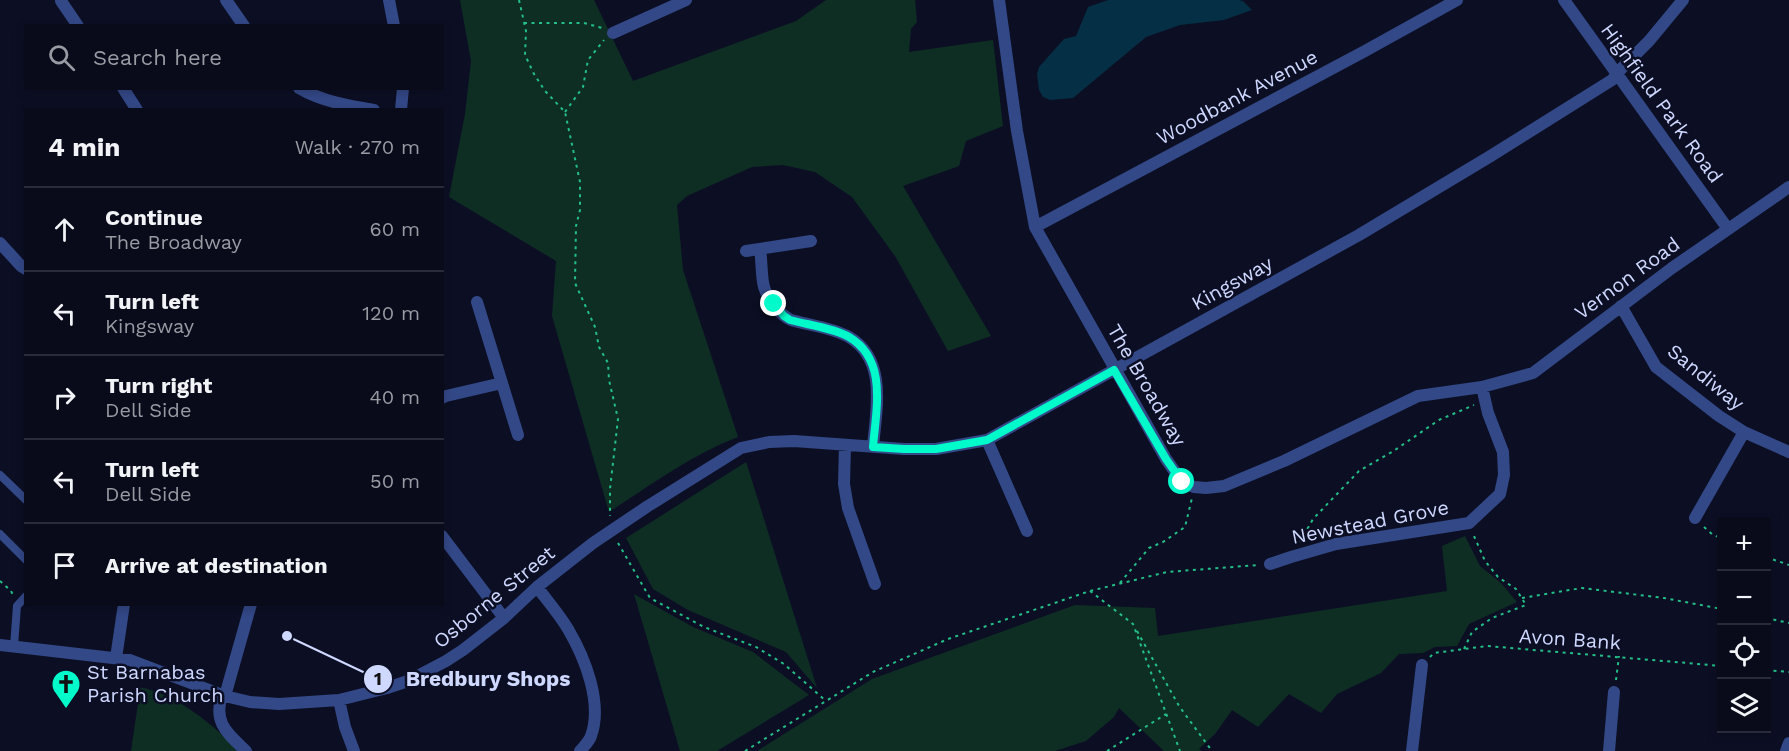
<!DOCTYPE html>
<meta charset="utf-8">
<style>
:root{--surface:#090b1b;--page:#121424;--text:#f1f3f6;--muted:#999ba3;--line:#292b3a}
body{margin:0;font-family:"Work Sans",sans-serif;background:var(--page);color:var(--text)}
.controls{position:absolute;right:18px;bottom:18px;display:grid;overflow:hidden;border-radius:0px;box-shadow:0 3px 9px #0003}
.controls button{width:54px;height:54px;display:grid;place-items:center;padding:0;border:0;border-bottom:2px solid var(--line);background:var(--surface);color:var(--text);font:30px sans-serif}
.stop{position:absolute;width:18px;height:18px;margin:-14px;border:4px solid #00fac9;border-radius:50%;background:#fff}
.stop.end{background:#00fac9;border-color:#fff;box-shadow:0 2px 6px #0008}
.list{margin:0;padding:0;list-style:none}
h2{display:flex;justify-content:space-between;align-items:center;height:78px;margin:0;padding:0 24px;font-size:26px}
h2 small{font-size:20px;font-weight:400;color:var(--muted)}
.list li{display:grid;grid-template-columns:39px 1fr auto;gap:18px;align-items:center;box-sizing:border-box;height:84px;padding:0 24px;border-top:2px solid var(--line)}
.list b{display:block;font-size:22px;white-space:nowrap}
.list p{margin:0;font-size:20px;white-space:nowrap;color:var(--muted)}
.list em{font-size:20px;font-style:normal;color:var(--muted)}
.icon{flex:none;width:33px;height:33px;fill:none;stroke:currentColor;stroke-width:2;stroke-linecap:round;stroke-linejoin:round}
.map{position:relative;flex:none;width:1789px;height:751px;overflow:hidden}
.search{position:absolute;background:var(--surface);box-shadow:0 3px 9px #0003;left:24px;top:24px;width:420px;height:66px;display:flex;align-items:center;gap:15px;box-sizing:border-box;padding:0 21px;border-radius:0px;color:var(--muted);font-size:22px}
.panel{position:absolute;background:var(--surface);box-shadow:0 3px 9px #0003;left:24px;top:108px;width:420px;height:498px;border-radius:0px}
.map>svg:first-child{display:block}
</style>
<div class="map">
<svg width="1789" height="751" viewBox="0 0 1789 751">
<rect width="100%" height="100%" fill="#0c0f24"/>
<!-- green -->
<path fill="#0e2e24" d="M460 0H594L633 81 796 21 826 0H915L917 22 911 29 909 52 993 40 1003 126 966 141 959 166 903 186 991 336 948 351 895 256 852 197 815 172 783 165 752 167 687 196 677 205 683 270 738 437C691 455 651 485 609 512L552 316 556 261 449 197 465 114 471 61Z
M746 462 748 468 817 688 786 652 688 610 653 589 626 538Z
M1465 536 1480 566 1501 583 1517 602 1469 624 1457 646 1435 647 1423 653 1399 654 1381 673 1337 694 1321 713 1289 694 1258 727 1232 710 1215 734 1199 749 1201 751H1164L1119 708 1114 717 1086 741 1055 751H757L872 679 1075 605 1155 608 1158 636 1447 591 1442 546Z
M634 594 693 627 753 652 809 695 717 751H680Z
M139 687C179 695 211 724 240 751H131L140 690Z"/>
<!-- water -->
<path fill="#052f44" d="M1108 0H1239L1243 1 1252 10 1224 20 1180 25 1146 37 1073 98 1050 100 1043 97 1039 90 1037 74 1039 67 1064 39 1076 36 1088 7Z"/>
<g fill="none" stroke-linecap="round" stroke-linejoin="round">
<!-- path -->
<path stroke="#23bf87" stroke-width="2" stroke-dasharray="3 4.5" stroke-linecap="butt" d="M519 0 526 31 525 55 534 74 545 91 565 112 580 182V210L576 226 575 283 595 327 599 347 608 363 609 380 618 419 610 489V516
M524 23H584L602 28
M565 112 583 87 588 60 604 40
M1704 527 1712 534 1722 539
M1300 542 1313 519 1359 471 1392 452 1439 420 1474 405
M618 543 650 598 704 627 756 647 784 664 826 701
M1766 557 1789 565
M0 581 11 591 13 595
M1120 583 1149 548 1163 542 1185 527 1192 498
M1090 591 1133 624 1180 751
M1522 598 1582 588 1664 598 1722 609
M1766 618 1789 623
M1137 631 1179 706 1212 751
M1464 649 1472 632 1492 618 1526 605 1516 589 1498 577 1485 561 1474 536
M1430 657 1434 653 1487 646 1722 666
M1766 670 1789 672
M1616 680 1619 656
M745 751 873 672 948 639 1090 591 1167 572 1258 565
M1107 751 1166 714"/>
<!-- service -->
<path stroke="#334887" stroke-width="8" d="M0 475 26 500
M0 534 26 560
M14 646 17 606 26 596"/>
<!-- minor -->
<path stroke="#334887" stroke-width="12" d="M226 0 244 26
M389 0 394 26
M999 0 1017 131 1035 227 1166 459 1182 482 1194 487 1206 488 1224 486 1284 461 1418 396 1482 387 1533 373 1672 268 1789 187
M1564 0 1728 229
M61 1 78 26
M613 33 686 0
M123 88 137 110
M299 88C321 101 349 106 374 110
M401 110 403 88
M1035 227 1365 51 1457 0
M0 243 21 266 26 269
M760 249C762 261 761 276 764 287 768 300 779 314 791 320 808 325 833 328 849 337 888 360 876 410 873 447
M746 251 811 241
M477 302 518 435
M1621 306 1656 367 1719 416 1744 432 1789 452
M442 398 446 396 502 383
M987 440 1027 531
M845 445 844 484 848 508 875 584
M1695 518 1744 432
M442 536 504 618
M1270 564 1291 557 1336 544 1469 523 1500 494 1504 475 1503 452 1488 413 1482 387
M537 587C547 600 559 614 568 629 585 658 603 703 591 736 589 742 584 746 580 751
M0 645 130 660 225 696 250 702 279 704 339 700 387 688 408 681 446 661 463 650 504 618 537 587 593 543 648 506 741 448 769 442 794 441 904 449H936L987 440 1359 235 1489 157 1612 80 1622 68 1649 41 1683 0
M116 658 124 604
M222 694C213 723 227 733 246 751
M225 696 251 604
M339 700 345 727 354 751
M1412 751 1422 665
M1609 751 1614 692
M1786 751 1789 743"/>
</g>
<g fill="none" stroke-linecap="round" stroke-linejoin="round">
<!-- route -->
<path stroke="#00fac9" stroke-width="8" d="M774 304 784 316 790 320C808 325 834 328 849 337 888 360 876 409 873 447L904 449H936L987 440 1114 370 1166 459 1182 482"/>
</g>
<!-- icons -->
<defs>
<g id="church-pin" transform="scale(1.5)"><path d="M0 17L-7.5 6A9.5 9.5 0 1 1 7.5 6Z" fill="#00fac9" stroke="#0c0f24"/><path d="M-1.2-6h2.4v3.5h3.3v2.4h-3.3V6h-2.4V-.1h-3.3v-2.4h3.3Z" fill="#111"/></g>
</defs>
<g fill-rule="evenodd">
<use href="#church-pin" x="66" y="684"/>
</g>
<g text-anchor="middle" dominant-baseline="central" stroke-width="5" stroke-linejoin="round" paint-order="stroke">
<!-- street labels -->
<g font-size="20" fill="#cfd8ff" stroke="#0c0f24">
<text transform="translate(1237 97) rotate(-28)">Woodbank Avenue</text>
<text transform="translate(1662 103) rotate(54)">Highfield Park Road</text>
<text transform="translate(1627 278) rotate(-36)">Vernon Road</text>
<text transform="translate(1232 283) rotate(-29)">Kingsway</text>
<text transform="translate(1706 377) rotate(39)">Sandiway</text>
<text transform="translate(1147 385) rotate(60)">The Broadway</text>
<text transform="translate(1370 522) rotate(-11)">Newstead Grove</text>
<text transform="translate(494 597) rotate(-39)">Osborne Street</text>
<text transform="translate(1570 639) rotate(4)">Avon Bank</text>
</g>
<!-- poi labels -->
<g font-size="20" fill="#cfd8ff" stroke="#0c0f24" text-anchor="start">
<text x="87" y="672">St Barnabas<tspan x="87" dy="23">Parish Church</tspan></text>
</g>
</g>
<!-- callouts -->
<path fill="none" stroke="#cfd8ff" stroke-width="2" d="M287 636L378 679"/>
<g fill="#cfd8ff" stroke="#0c0f24" stroke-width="2">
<circle cx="287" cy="636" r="6"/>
<circle cx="378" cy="679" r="15"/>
</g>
<g font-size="18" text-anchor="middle" font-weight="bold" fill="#111">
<text x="378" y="685">1</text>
</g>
<g font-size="21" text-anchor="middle" font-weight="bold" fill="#cfd8ff" stroke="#0c0f24" stroke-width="5" stroke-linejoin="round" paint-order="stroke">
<text x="488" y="686">Bredbury Shops</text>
</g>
</svg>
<div class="controls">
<button>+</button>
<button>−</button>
<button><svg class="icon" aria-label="locate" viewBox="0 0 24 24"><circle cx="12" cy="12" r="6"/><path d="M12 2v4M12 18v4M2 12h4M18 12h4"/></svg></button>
<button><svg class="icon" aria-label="layers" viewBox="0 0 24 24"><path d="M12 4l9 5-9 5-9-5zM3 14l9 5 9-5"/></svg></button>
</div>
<div class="stop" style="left:1182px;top:482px"></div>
<div class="stop end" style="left:774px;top:304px"></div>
<div class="search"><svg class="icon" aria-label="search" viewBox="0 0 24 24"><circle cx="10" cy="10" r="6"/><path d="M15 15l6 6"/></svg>Search here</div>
<section class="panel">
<h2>4 min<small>Walk · 270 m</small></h2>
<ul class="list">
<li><svg class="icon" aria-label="ahead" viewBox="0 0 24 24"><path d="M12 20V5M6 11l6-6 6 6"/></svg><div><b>Continue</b><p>The Broadway</p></div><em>60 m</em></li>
<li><svg class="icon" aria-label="left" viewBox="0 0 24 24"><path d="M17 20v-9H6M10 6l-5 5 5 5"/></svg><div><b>Turn left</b><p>Kingsway</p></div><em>120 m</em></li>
<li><svg class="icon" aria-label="right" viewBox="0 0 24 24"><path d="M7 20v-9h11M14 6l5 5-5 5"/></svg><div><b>Turn right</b><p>Dell Side</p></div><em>40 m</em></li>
<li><svg class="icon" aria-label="left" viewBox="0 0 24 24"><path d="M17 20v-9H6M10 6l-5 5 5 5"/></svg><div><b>Turn left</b><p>Dell Side</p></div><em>50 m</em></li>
<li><svg class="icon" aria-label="arrive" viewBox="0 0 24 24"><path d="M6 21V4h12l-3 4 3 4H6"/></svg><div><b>Arrive at destination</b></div></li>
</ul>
</section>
</div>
